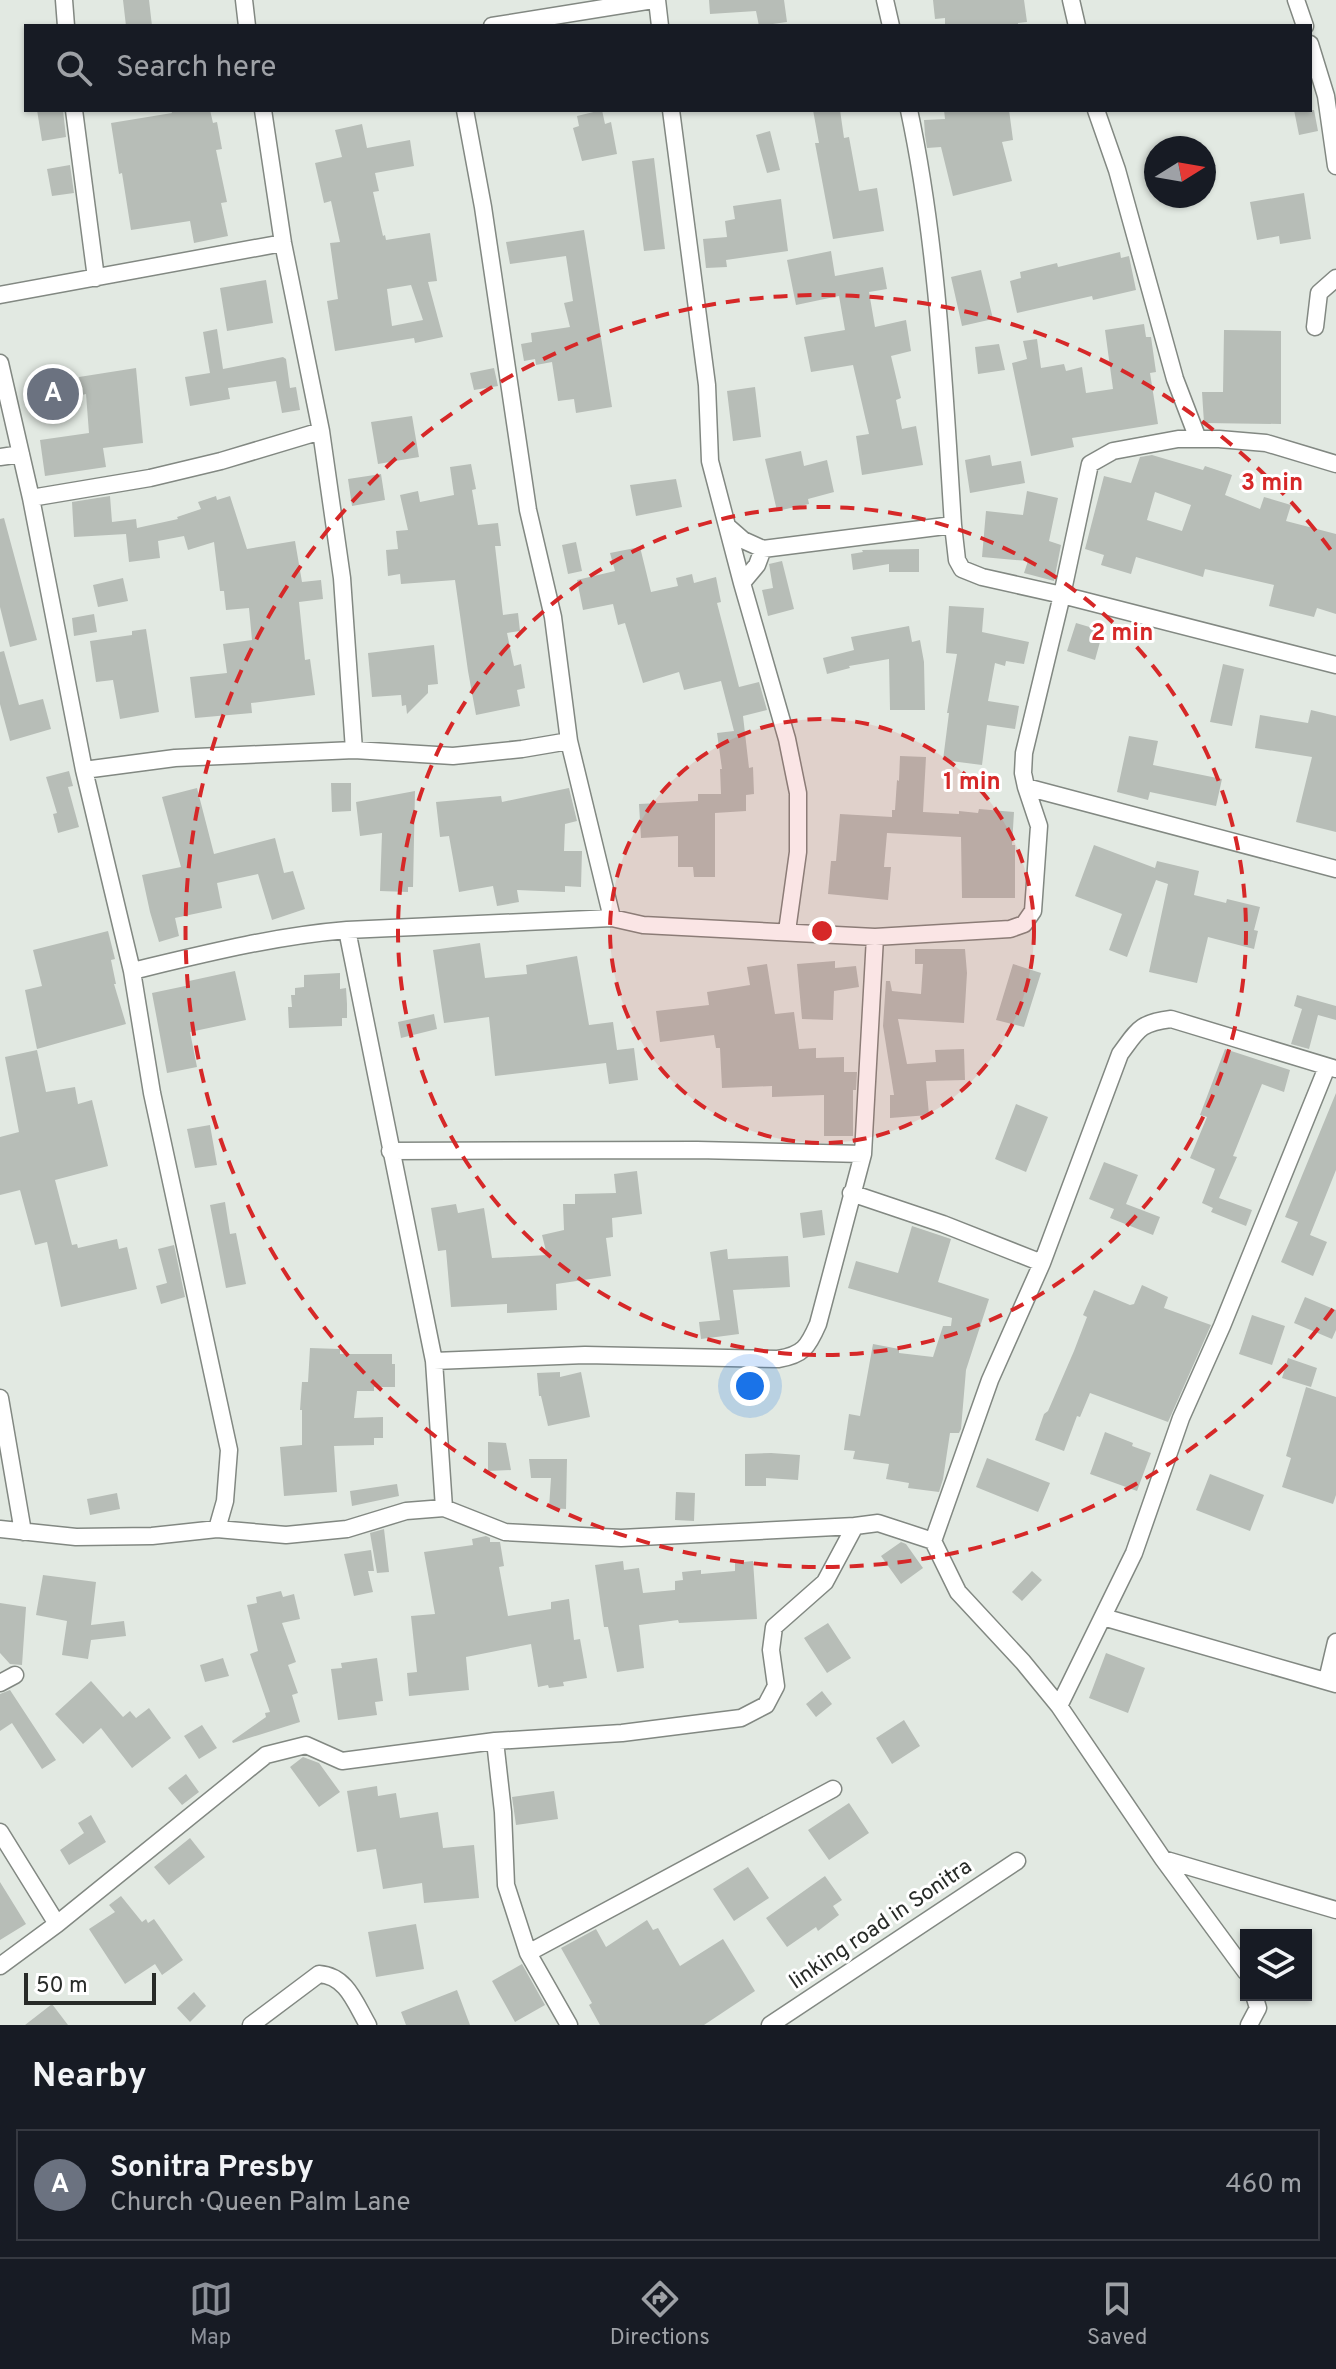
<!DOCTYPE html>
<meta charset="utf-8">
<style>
:root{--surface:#171b24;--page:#20242c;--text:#f1f3f6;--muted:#9ea1a6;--line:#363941;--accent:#8c9099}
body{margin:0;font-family:Overpass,sans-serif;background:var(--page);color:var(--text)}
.controls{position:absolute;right:24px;bottom:24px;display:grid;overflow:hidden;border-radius:0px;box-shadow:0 2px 6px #0004}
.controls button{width:72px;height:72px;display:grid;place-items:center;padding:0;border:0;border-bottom:2px solid var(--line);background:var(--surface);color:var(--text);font:40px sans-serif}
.compass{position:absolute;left:1144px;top:136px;width:72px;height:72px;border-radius:50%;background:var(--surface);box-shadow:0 2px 6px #0004;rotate:79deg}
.scale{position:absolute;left:24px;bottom:20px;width:132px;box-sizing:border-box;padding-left:8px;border:4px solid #282b28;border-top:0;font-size:22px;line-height:28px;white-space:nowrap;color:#282b28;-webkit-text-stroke:6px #fff;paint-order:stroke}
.you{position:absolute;left:750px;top:1386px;width:28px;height:28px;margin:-20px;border:6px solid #fff;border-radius:50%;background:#1a73e8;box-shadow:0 0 0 12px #1a73e833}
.badge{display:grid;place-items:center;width:52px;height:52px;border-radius:50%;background:var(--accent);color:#fff;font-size:26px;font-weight:700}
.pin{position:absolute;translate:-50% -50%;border:4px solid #fff;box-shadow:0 2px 8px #0006}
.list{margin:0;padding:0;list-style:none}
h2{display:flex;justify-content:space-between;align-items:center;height:104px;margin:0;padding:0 32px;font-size:34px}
h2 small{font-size:26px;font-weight:400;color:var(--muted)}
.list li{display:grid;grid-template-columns:52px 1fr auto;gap:24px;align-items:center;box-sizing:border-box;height:112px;margin:0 16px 16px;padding:0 16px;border:2px solid var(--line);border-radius:0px}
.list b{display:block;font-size:30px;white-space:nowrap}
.list p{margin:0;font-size:26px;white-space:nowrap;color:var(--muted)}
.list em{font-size:26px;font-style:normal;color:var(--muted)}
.icon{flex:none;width:44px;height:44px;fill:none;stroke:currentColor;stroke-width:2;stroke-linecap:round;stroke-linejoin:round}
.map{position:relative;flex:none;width:1336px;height:2025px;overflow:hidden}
.search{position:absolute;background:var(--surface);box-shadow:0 2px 6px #0004;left:24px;right:24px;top:24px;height:88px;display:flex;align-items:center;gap:20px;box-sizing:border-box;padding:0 28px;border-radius:0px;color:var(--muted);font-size:30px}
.sheet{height:232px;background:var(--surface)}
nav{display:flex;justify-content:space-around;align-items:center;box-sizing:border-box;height:112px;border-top:2px solid var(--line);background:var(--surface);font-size:22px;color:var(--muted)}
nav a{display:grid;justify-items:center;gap:4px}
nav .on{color:var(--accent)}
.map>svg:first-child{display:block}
</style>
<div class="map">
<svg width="1336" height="2025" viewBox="0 0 1336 2025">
<rect width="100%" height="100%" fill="#e2e9e2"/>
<!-- building -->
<path fill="#b7bdb7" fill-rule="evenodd" d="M123 0H149L152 26H126Z
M709 0H784L787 22 759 26 756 11 710 14Z
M933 0H1024L1027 22 1018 23V26H945V18L935 19Z
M37 110H63L66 137 42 141Z
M171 110H210L213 123 217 122 222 149 216 150 227 202 221 203 228 236 194 243 190 221 131 230 122 173 119 174 111 123 172 113Z
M602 110 605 124 611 122 617 154 582 161 573 128 579 126 577 116Z
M813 110H840L844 138 849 137 859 191 877 188 884 231 833 239 815 143H819Z
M944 110H1009L1013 140 1002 142 1012 181 953 196 941 147 927 148 925 135 924 120 945 119Z
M1294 110H1314L1318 131 1299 135Z
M362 124 367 148 410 140 414 166 375 173 379 191 373 192 383 236 385 235 386 240 430 233 437 281 428 282 443 337 415 343 414 338 335 351 327 301 338 299 330 243 340 242 331 201 324 203 315 163 342 157 335 130ZM411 285 423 320 392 326 387 289Z
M770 131 780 170 767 173 756 135Z
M654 158 665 249 644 251 632 161Z
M70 165 74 193 52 196 47 169Z
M1304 193 1311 239 1280 244 1279 236 1257 240 1250 202Z
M781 199 788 251 726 260 727 267 706 268 703 239 727 237 725 221 735 219 733 206Z
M584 230 612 407 576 413 574 399 558 401 552 362 536 365 535 359 524 361 521 344 532 342 531 333 570 327 564 303 573 301 566 256 510 264 506 242Z
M831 251 835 276 883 267 887 289 869 292 875 327 906 320 911 351 891 356 901 398 896 400 902 429 916 426 923 465 862 475 856 436 869 434 853 365 811 372 804 337 845 330 839 296 796 305 787 260Z
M1120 252 1121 258 1129 256 1136 290 1093 300 1092 296 1017 313 1010 281 1021 278 1020 272 1057 263 1058 267Z
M981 270 993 319 962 326 951 277Z
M266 280 273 323 227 331 220 288Z
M1144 324 1146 337H1151L1156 372 1150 373 1158 424 1072 438 1074 447 1031 456 1012 363 1027 359 1023 341 1037 339 1041 368 1064 364 1066 371 1082 367 1086 393 1113 389 1105 330Z
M217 329 223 369 283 357 286 359 290 388 296 387 300 410 282 413 276 381 228 388 230 399 190 406 185 377 210 373 203 332Z
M1224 330 1281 331V424L1204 423 1202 392H1223Z
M999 344 1005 370 978 374 975 347Z
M136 368 143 443 103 448 106 467 45 476 40 440 89 433 86 394 82 395 79 377Z
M494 368 498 386 474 390 470 373Z
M755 387 761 437 733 441 727 391Z
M412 416 419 457 378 464 371 422Z
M801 451 804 466 827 460 834 492 808 499 809 504 777 511 765 459Z
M990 455 992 466 1021 461 1025 483 970 493 965 460Z
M1152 455 1203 470 1205 466 1232 475 1225 495 1260 509 1264 497 1291 505 1286 521 1336 534V614L1317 608 1314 617 1269 606 1274 585 1205 569 1203 577 1136 557 1131 574 1101 565 1104 555 1085 549 1104 476 1131 483 1140 457ZM1155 492 1191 505 1182 531 1147 520Z
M471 464 476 489 472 490 478 525 498 523 501 546H495L503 615 518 613 520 631 507 633 514 666 521 664 525 688 517 690 520 706 476 715 468 671 455 580 401 584 400 574 388 576 386 550 398 549 396 531 408 530 400 495 418 491 420 502 454 495 450 467Z
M381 474 385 500 352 506 348 479Z
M676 479 682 507 636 516 630 485Z
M1027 491 1058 498 1049 541 1061 545 1054 581 1024 573 1028 561 982 557 986 511 1023 515Z
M110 496 112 522 136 519 137 528 178 519 177 517 201 509 198 502 216 496 217 500 230 496 247 549 295 541 302 582 321 580 323 599 299 602 305 660 310 659 315 695 251 703 252 713 195 718 190 677 227 673 223 644 252 640 249 608 226 610 224 591H220L214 542 188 550 184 536 158 541 160 558 129 562 126 534 74 537 72 502Z
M4 518 37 640 10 647 0 607V519Z
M576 542 582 571 568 574 562 545Z
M640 547 651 592 678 586 676 578 692 574 694 583 716 577 721 602 717 603 739 687 759 682 767 710 743 716 749 768 753 767 754 794 746 795V811L715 813V877H694L693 867H678V836L641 838 639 804 698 801V794H721L720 769H722L717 733 734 731 721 681 684 690 679 672 643 683 625 623 618 625 613 604 583 610 577 580 615 571 610 553Z
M919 549V572H889V564L853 570 851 554 863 552 862 550Z
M782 561 794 609 768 616 762 590 773 588 769 564Z
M123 578 128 601 98 607 93 585Z
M949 606 984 608 982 632 1029 642 1024 664 1006 661 1005 666 995 663 988 701 1019 706 1015 729 987 725 982 765 943 760 949 713H947L957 654 946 653Z
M94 614 97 632 74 636 72 618Z
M1076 623 1103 631 1095 660 1067 651Z
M909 626 912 642 920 640 924 662 925 710H890L889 659 849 666 850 668 827 674 823 658 854 650 851 637Z
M146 629 159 712 120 719 113 680 96 682 90 641 132 635V631Z
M434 645 438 684 428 685V693L407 714 406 705 402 706 401 695 372 697 368 653Z
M4 651 19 705 43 699 51 729 10 741 0 704V652Z
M1223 664 1244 669 1232 726 1210 722Z
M1311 710 1336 716V832L1296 822 1312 757 1255 748 1260 715 1308 723Z
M1129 736 1158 741 1153 765 1222 779 1216 806 1150 792 1148 800 1117 792Z
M900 756 926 757 923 812 959 814V811L978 813 979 809 1014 812 1012 845H1015V898H962L961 837 887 833 884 867H891L888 900 828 894 831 861H836L840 814 892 817V810H895L897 780 899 781Z
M69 771 73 786 68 787 79 827 58 833 53 814 57 813 46 777Z
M331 783H351V811L332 812Z
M197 788 214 854 275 838 284 873 293 871 305 909 272 920 258 874 217 883 222 908 175 918 179 936 159 942 150 912 142 875 181 867 162 797Z
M569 788 577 821 565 824 564 851H582L581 887 565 886V892L517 890 519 902 497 906 493 886 459 892 449 836 440 837 436 802 501 796 502 802Z
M415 791 413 887H408V892L380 891 382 833 360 836 356 802Z
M1094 845 1155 868 1157 861 1199 871 1194 895 1226 903 1227 899 1260 907 1254 930 1258 931 1254 949 1208 937 1197 983 1149 972 1168 884 1156 880 1127 957 1109 950 1122 914 1075 896Z
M108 931 115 959 111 960 116 984H114L126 1024 37 1049 25 990 42 986 33 950Z
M480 943 485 978 527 974 526 965 577 956 589 1025 613 1022 617 1050 634 1048 638 1080 609 1084 606 1063 495 1076 489 1017 444 1023 433 950Z
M915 949H965L967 973 964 1023 898 1019 907 1064 936 1062 935 1050 964 1049 965 1080 926 1081 929 1115 890 1118V1095H894L883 1026 886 981H890L892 991 921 994 923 964H915Z
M835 961V968L856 966 859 987 834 991 833 1020 802 1019 797 964Z
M767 964 775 1014 794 1012 799 1049 816 1048V1058L844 1057V1072H857L856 1090H853V1136H824V1095L772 1097V1086L722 1088 720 1048H716L714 1035 660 1042 656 1011 709 1005 707 992 750 985 747 967Z
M1013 964 1041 973 1024 1027 996 1020Z
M235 971 246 1020 190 1032 197 1067 167 1073 152 993 190 985 189 981Z
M340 973V989L346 988 347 1004V1018H342V1026L289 1028 288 1007H292L291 995H295V988L304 987V975Z
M1297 995 1336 1006V1020L1318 1015 1309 1049 1291 1044 1302 1009 1294 1006Z
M434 1014 437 1029 401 1038 398 1022Z
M1225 1049 1290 1070 1284 1092 1262 1084 1233 1156 1237 1157 1219 1198 1252 1210 1246 1226 1211 1212 1213 1208 1202 1203 1215 1169 1190 1158 1207 1117 1200 1115Z
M37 1050 46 1092 75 1087 78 1104 92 1100 108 1166 55 1180 72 1245 77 1244 78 1248 117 1239 119 1249 127 1247 137 1289 61 1307 47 1242 35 1245 20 1190 0 1195V1137L19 1132 5 1057Z
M1336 1093V1170L1310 1235 1327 1242 1313 1276 1281 1262 1298 1222 1285 1217Z
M1016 1104 1048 1117 1026 1172 995 1159Z
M210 1125 217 1165 195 1168 187 1129Z
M1104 1162 1138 1175 1126 1204 1160 1217 1153 1235 1110 1218 1114 1209 1089 1199Z
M637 1171 642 1214 612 1218 613 1237 606 1238 611 1276 556 1284 557 1310 507 1313V1304L451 1307 446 1250 438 1251 431 1208 456 1204 458 1213 484 1208 492 1258 547 1255 542 1235 564 1230 563 1204H575V1194L616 1193 614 1174Z
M225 1202 230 1234 236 1233 246 1284 226 1288 210 1205Z
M822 1210 825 1235 803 1238 800 1213Z
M912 1226 951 1239 938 1282 989 1299 966 1370 961 1429 959 1433H950L943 1479 939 1492 908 1488 909 1483 886 1479 889 1464 853 1459 855 1451 844 1450 849 1414 860 1416 873 1344 899 1349V1353L933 1357 943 1326H951L952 1318 848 1288 856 1261 898 1273Z
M174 1245 185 1297 161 1304 156 1286 167 1283 158 1249Z
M727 1249 728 1259 788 1256 790 1287 733 1290 739 1334 701 1339 699 1322 720 1320 710 1252Z
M1142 1285 1168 1297 1164 1308 1211 1325 1168 1422 1090 1393 1080 1417 1077 1416 1064 1451 1035 1440 1044 1414 1048 1411 1074 1351 1087 1317 1083 1315 1094 1290 1130 1305 1134 1304Z
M1305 1297 1336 1310V1330L1332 1339 1294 1323Z
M1252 1315 1285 1326 1272 1365 1239 1354Z
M310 1348 340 1349V1354H392V1364H395V1387H374V1391H357L354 1418 383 1417V1438H374V1445L334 1446 337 1492 284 1496 280 1447 302 1445V1410H300L302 1382H308Z
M1288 1358 1317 1368 1311 1387 1282 1378Z
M560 1372V1377L581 1372 590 1417 548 1426 541 1396H539L537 1373Z
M1306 1387 1336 1397V1495L1333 1504 1282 1487 1291 1458 1286 1456Z
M1105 1432 1133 1443 1132 1446 1151 1453 1137 1491 1090 1474Z
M488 1442 506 1443 511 1470 488 1471Z
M771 1453 800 1455 798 1480 766 1478V1486H745V1454Z
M987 1458 1050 1483 1038 1512 976 1487Z
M529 1459H567L566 1509 549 1508 551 1478H531Z
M1210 1474 1264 1495 1250 1531 1196 1510Z
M397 1484 399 1496 352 1506 350 1491Z
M676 1492 695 1493 694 1521 675 1520Z
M117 1493 120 1509 90 1515 87 1499Z
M384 1529 389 1572 377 1573 370 1533Z
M486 1536 490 1538V1542H500L504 1566 499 1567 508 1616 551 1609V1602L569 1599 574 1640 580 1639 587 1678 563 1682 564 1686 549 1688 548 1685 538 1687 531 1644 466 1657 469 1690 409 1696 407 1673 417 1672 411 1616 435 1614 424 1552 473 1545 472 1539Z
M901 1542 906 1544 923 1568 901 1584 881 1556Z
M371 1550 374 1571H368L373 1592 354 1596 344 1554Z
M623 1561 624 1570 639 1568 643 1593 675 1590V1581L683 1580 682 1572 701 1570V1574L735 1571V1563L753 1561 757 1619 679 1623 678 1620 639 1625 644 1668 617 1672 608 1627H604L595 1565Z
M1032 1571 1042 1580 1022 1601 1012 1592Z
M43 1575 96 1582 91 1625 124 1621 126 1636 91 1640 88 1659 62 1655 67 1621 36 1615Z
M281 1591 283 1597 294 1594 300 1619 282 1623 296 1662 288 1665 298 1693 292 1695 300 1722 233 1743 232 1741 266 1717 265 1713 270 1712 250 1654 258 1651 247 1605 257 1603 256 1597Z
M0 1603 26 1607 22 1665 10 1664 0 1653Z
M828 1623 851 1658 827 1673 804 1638Z
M1106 1653 1145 1668 1128 1713 1089 1698Z
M223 1658 229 1676 205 1682 200 1665Z
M377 1658 383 1701 375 1702 377 1715 338 1720 331 1669 342 1668 341 1663Z
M91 1681 123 1717 130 1711 136 1718 149 1708 171 1738 132 1768 101 1728 83 1744 55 1714Z
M10 1690 56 1760 42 1769 12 1723 0 1731V1694Z
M822 1691 832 1704 816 1717 806 1704Z
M904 1720 920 1746 892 1764 876 1738Z
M202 1725 217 1748 199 1759 184 1736Z
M303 1757 319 1763 340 1792 319 1807 290 1767Z
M186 1774 199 1792 182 1805 168 1788Z
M377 1786 378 1796 396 1793 400 1818 438 1812 443 1848 474 1845 479 1898 424 1903 422 1883 383 1889 376 1849 357 1852 347 1791Z
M554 1791 558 1819 516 1825 512 1797Z
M849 1803 869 1833 829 1860 808 1830Z
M91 1815 106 1842 69 1865 60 1850 84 1833 78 1823Z
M190 1838 205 1857 169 1885 154 1867Z
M748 1867 769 1898 734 1921 713 1889Z
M825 1876 842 1900 833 1906 839 1915 818 1931 816 1927 787 1947 766 1918Z
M0 1882 26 1924 0 1940Z
M121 1896 142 1922 146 1919 148 1923 154 1919 183 1960 162 1975 155 1964 125 1984 89 1929 115 1912 109 1905Z
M647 1920 653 1930 658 1928 680 1966 723 1939 755 1991 704 2025H600L589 2005 592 2003 561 1948 596 1929 606 1947Z
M416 1924 424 1969 376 1977 368 1932Z
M522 1964 545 2005 515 2022 492 1981Z
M457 1990 470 2025H406L401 2012Z
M194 1992 206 2006 190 2022 177 2008Z
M52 2004 68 2025H25Z"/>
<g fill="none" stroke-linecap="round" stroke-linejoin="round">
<!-- street casing -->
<g stroke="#828882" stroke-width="19">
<path id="street" d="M64 0 66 26
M244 0 247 26
M657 0 660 26
M885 0 891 26
M1071 0 1077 26
M1296 0 1305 26
M492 26 653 0
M1310 44 1326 96 1336 166
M74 110 96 278
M263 110 283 243 321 431 342 578 354 750
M465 110 483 207 528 510 553 617 569 741 612 918
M671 110 707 385 710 461 742 583 787 739 798 793V852L787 931
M909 110C938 246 944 386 953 525L957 560 962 569 982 577 1062 595 1336 665
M1096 110 1117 170 1175 379 1198 439
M0 295 283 243
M1315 327 1319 293 1336 278
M0 363 31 498 84 770 132 971 152 1093 229 1450 225 1501 217 1529
M0 457 21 454
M31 498 150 478 221 461 321 431
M727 526 743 540 763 549 953 525
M742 583 757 565 763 549
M84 770 175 758 354 750 453 756 522 749 569 741
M1026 787 1336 869
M347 930 434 1361 444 1508
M132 971C203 954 274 936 347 930L612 918 643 925 875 937 1010 929 1024 924 1033 911 1039 826 1026 787 1023 773 1024 753 1062 595 1090 464 1113 451 1178 439H1219L1266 443 1336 464
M390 1151 697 1150 863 1154
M851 1193 943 1224 1042 1263
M434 1361 585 1355 778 1359C803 1355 808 1347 818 1324L863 1154 875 937
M0 1398 23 1532
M0 1529 76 1537 152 1536 217 1529 286 1535 347 1529 406 1511 444 1508 505 1532 621 1538 855 1526
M933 1541 990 1380 1042 1263 1120 1054C1138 1030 1139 1023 1171 1019L1336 1069
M1103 1617 1336 1684
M1327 1680 1336 1642
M0 1683 15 1675
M1059 1706 1134 1553 1181 1418 1222 1326 1327 1067
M495 1741 503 1812 506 1885 528 1953 569 2025
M0 1832 57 1924
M1163 1859 1336 1910
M528 1953 833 1789
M0 1966 57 1924 266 1755 306 1745 342 1761 495 1741 622 1733 741 1718 766 1705 776 1686 771 1650 774 1627 825 1582 855 1526 878 1523 933 1541 958 1592 1023 1662 1059 1706 1163 1859 1246 1972
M251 2025 319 1974C347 1976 355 2003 368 2025
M770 2025 1017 1861
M1249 2025 1258 2008 1254 1995"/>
</g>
<!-- street -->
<use href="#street" stroke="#fff" stroke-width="16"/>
</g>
<!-- distance rings -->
<circle cx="822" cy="931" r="212" fill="#d62828" fill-opacity=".12"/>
<g fill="none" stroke="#d62828" stroke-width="4" stroke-dasharray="14 10">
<circle cx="822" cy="931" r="212"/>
<circle cx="822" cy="931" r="424"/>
<path d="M1333 1309A636 636 0 1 1 1333 553"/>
</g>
<g text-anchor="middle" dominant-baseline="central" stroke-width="6" stroke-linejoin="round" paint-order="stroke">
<!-- street labels -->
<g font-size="22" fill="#282b28" stroke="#fff">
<text transform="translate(881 1925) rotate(-34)">linking road in Sonitra</text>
</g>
</g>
<circle cx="822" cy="931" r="12" fill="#d62828" stroke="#fff" stroke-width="4"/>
<g font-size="24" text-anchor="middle" font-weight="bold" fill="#d62828" stroke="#fff" stroke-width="6" stroke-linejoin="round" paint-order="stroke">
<text x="1272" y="490">3 min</text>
<text x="1122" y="640">2 min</text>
<text x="972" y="789">1 min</text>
</g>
</svg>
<div class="controls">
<button><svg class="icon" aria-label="layers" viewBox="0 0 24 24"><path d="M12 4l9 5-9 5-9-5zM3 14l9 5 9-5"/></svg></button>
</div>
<svg class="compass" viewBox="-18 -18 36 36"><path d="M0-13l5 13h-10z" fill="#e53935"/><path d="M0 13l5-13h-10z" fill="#9ea1a6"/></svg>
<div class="scale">50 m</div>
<div class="you"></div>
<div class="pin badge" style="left:53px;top:394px;background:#6b7280">A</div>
<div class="search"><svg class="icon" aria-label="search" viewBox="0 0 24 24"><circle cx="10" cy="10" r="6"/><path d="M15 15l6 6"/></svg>Search here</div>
</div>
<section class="sheet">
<h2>Nearby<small></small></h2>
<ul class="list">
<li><span class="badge" style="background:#6b7280">A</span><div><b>Sonitra Presby</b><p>Church · Queen Palm Lane</p></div><em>460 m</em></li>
</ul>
</section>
<nav>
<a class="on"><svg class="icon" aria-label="map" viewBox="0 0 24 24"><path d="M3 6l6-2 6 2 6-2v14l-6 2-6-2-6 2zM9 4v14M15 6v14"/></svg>Map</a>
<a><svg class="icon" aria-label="directions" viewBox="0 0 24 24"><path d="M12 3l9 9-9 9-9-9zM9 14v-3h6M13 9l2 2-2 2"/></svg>Directions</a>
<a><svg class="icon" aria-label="saved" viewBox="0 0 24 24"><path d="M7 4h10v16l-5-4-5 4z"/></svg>Saved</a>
</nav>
